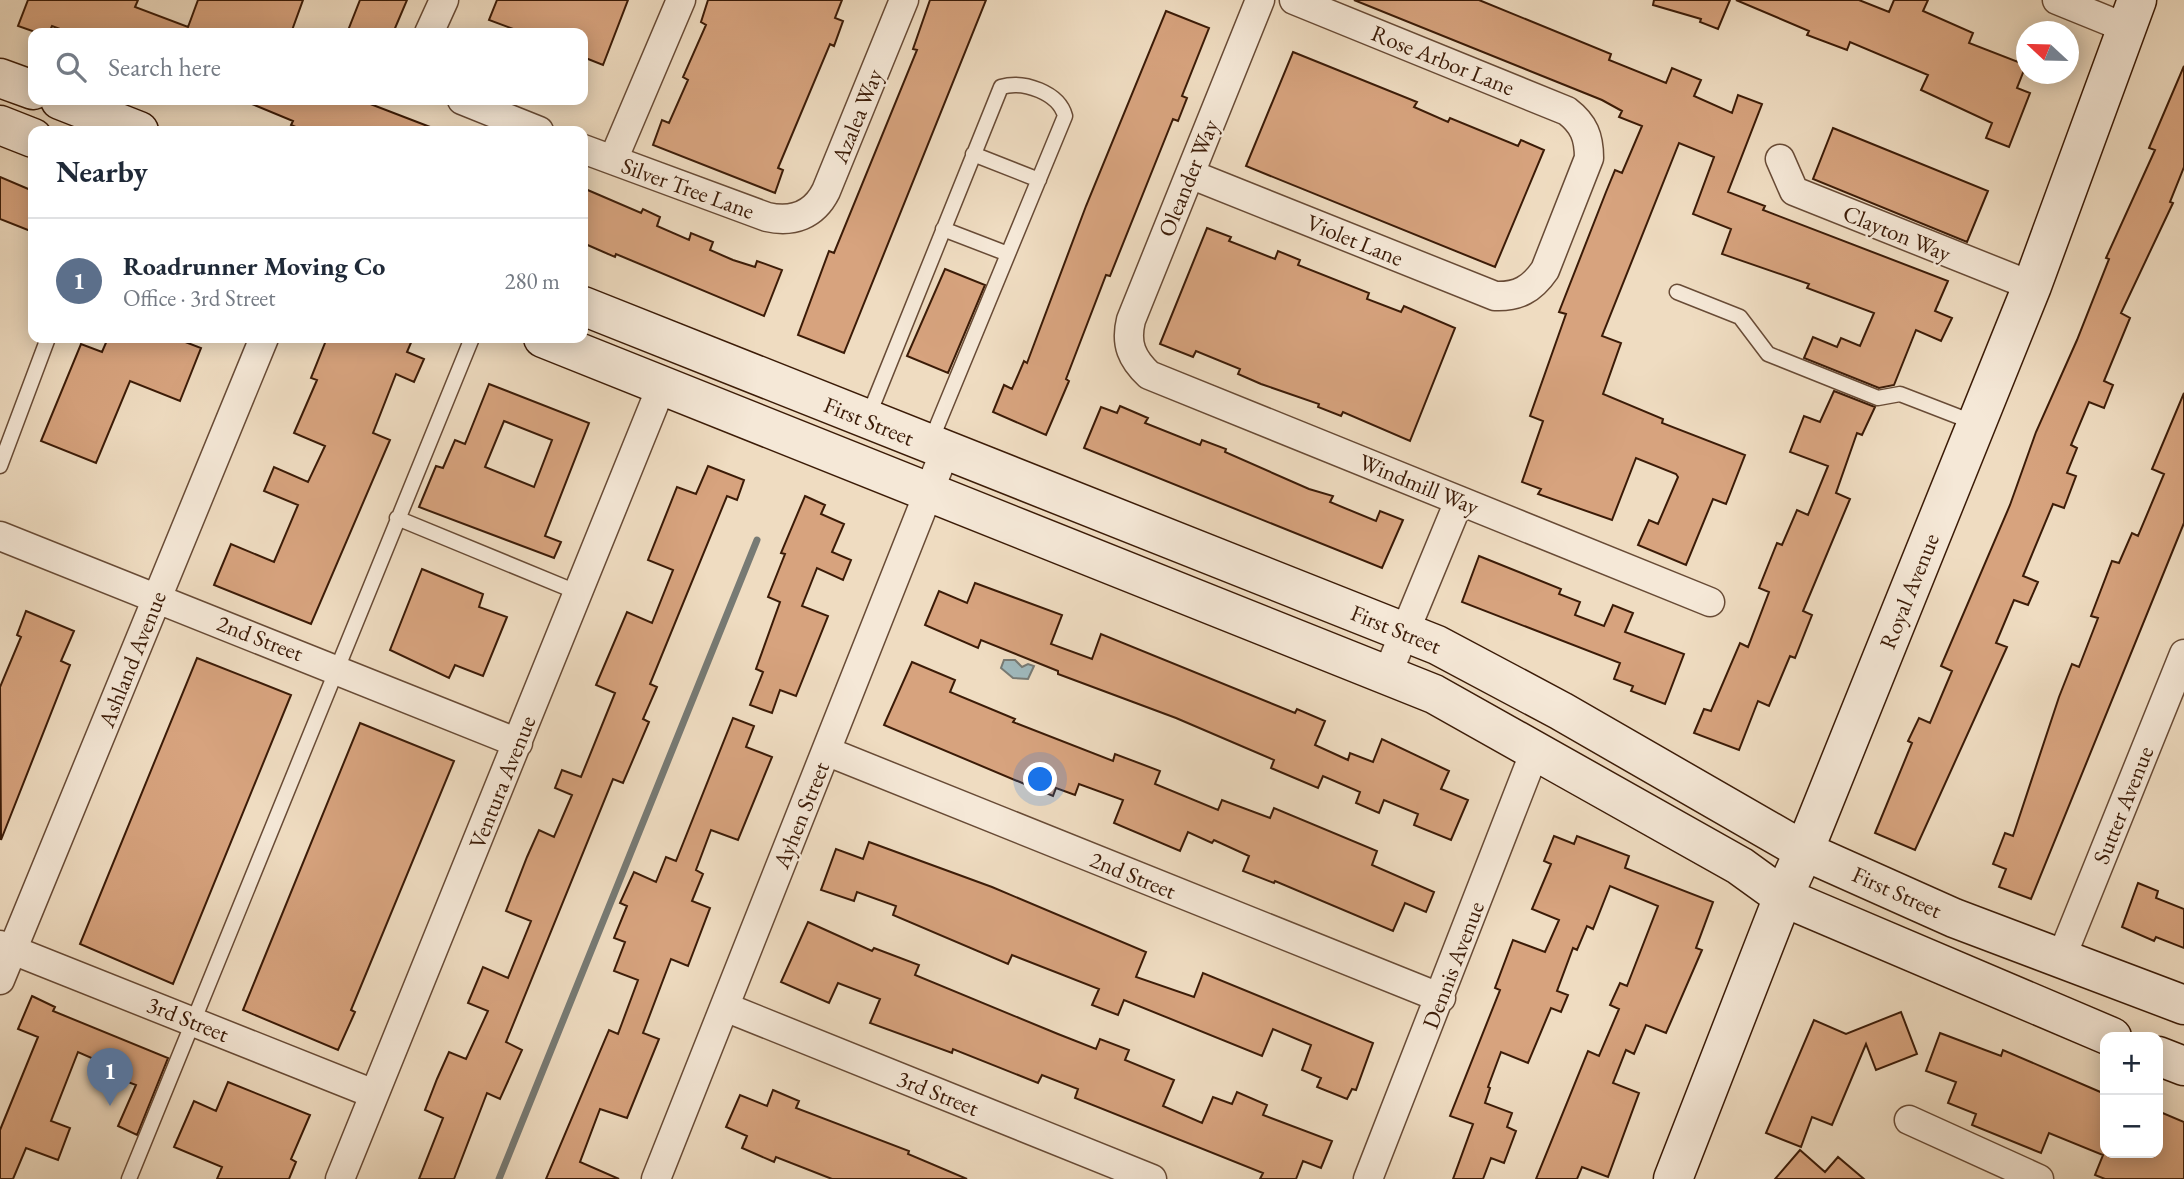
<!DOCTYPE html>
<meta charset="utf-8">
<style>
:root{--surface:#fff;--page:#f6f6f7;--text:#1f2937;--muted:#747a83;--line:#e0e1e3;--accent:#111827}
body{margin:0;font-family:"EB Garamond",serif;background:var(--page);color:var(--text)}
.controls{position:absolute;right:21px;bottom:21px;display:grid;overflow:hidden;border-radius:14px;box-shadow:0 4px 18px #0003}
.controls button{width:63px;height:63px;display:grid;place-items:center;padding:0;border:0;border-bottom:2px solid var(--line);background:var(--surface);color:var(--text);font:35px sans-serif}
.compass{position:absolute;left:2016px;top:21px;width:63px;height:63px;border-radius:50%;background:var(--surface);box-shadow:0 4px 18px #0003;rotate:292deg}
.you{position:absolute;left:1041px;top:780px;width:24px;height:24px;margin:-18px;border:5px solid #fff;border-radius:50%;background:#1a73e8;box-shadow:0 0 0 10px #1a73e833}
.badge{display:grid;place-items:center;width:46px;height:46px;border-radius:50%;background:var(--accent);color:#fff;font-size:23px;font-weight:700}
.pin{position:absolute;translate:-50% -58px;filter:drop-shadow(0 2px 4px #0008)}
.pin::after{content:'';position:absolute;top:37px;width:24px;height:21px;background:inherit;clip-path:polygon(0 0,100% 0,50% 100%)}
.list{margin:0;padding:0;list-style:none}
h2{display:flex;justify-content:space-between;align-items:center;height:91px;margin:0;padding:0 28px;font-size:30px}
h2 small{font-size:23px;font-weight:400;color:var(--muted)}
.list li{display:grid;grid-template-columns:46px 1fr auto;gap:21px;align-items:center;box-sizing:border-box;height:126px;padding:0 28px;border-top:2px solid var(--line)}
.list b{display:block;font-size:26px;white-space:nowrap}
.list p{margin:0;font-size:23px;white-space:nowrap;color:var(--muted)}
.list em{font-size:23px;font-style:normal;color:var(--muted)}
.icon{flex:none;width:38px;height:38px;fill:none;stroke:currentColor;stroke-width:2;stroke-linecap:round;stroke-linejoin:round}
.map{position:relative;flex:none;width:2184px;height:1179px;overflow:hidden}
.search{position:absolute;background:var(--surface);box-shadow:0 4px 18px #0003;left:28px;top:28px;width:560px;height:77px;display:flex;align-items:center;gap:18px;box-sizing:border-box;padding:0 24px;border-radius:14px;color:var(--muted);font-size:26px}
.panel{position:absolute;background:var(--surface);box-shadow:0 4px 18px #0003;left:28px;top:126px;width:560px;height:217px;border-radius:14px}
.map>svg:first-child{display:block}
</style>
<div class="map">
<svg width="2184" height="1179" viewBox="0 0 2184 1179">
<rect width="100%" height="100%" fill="#efdcc1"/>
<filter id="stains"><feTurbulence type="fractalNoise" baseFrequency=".00286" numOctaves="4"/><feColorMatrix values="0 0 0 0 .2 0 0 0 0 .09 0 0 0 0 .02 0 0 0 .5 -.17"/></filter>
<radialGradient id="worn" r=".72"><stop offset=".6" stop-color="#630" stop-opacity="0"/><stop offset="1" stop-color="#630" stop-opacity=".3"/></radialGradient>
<!-- water -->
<path fill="#9fb9bd" stroke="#777a74" stroke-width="2" d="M1004 660H1015L1022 667 1028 664 1034 666 1028 679 1013 678 1001 668Z"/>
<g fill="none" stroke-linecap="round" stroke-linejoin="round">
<!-- stream -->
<path stroke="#777a74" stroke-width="7" d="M499 1179 757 540"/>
</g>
<!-- building -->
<path fill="#d7a37e" stroke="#3b1b07" stroke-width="2" fill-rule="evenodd" d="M28 0H138L135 7 188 27 198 0H303L291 33H71L52 26 49 33H38L18 26Z
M360 0H407L393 33H347Z
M497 0H628L603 65 583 57V33H524L489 20Z
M708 0H842L835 18 843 21 834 46 830 44 778 168 783 170 775 193 653 145 662 120 669 123 688 80 683 77 706 25 701 22Z
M930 0H986L844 353 798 335 829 251 834 253 917 50 913 49Z
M1354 0H1479L1611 54 1609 60 1666 83 1672 68 1701 80 1694 96 1732 113 1738 95 1762 104 1728 192 1765 206 1763 210 1948 281 1935 311 1952 318 1941 341 1916 330 1894 385 1879 388 1804 358 1813 337 1837 347 1841 338 1860 346 1874 313 1807 288 1809 284 1722 254 1731 229 1693 214 1714 157 1679 143 1602 336 1621 343 1603 394 1663 419 1662 423 1745 455 1726 504 1713 499 1686 565 1638 545 1649 520 1658 524 1678 477 1676 474 1636 458 1612 520 1538 494 1541 489 1522 482 1543 421 1530 416 1566 314 1559 312 1606 192 1615 170 1622 173 1642 126 1619 117 1622 111 1602 100Z
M1654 0H1730L1718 29 1700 22 1701 19 1653 5Z
M1736 0H1859L1889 12 1894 0H1928L1923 11 1973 33 1969 43 2026 65 2017 88 2030 93 2009 147 1986 138 1992 123 1921 90 1928 75 1850 42 1847 50 1807 35 1809 31Z
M1166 11 1209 28 1182 96 1187 98 1178 121 1173 119 1110 276 1106 275 1066 379 1069 381 1046 435 993 412 1004 385 1012 389 1024 361 1027 363 1086 206Z
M1293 52 1417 102 1414 107 1448 122 1450 118 1518 146 1521 140 1544 150 1495 267 1246 166Z
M2184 66V167L2170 202 2173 203 2121 313 2130 318 2104 381 2113 385 2104 408 2089 402 2071 445 2077 448 2067 473 2076 476 2064 508 2053 504 2023 576 2038 582 2028 605 2014 600 1996 643 2007 647 1915 850 1875 833 1912 743 1908 741 1919 718 1930 723 1952 671 1941 666 2010 505 2036 432 2077 340 2109 259 2106 258 2155 150 2149 148Z
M242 100H360L438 130 305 131 291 125 293 121Z
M1833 128 1988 191 1967 242 1813 179Z
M0 177 33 191V232L0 219Z
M583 188 641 213 643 209 660 217 657 226 689 240 691 233 713 242 710 250 733 260 755 267 757 261 782 270 764 316 616 254 615 257 583 243Z
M1207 228 1231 237 1229 241 1275 259 1278 251 1300 260 1298 265 1369 293 1367 299 1401 312 1404 306 1455 328 1410 441 1343 412 1341 416 1318 407 1319 404 1261 384 1238 374 1240 369 1196 351 1193 357 1160 344Z
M945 269 985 285 948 373 907 356Z
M108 338H175L201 348 180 401 130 381 96 463 41 441 81 344 102 352Z
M327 338H413L407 352 424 359 414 382 396 374 373 433 390 440 311 624 214 585 231 544 274 562 298 505 264 491 274 467 308 482 325 446 294 433 317 380 311 378Z
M489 384 589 423 545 536 561 542 554 558 419 507 436 466 443 468 455 440 465 444ZM504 421 552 440 534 487 485 467Z
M1834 391 1875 407 1862 435 1857 433 1836 493 1850 499 1803 611 1812 615 1795 658 1790 656 1769 706 1758 701 1739 750 1694 733 1704 709 1711 711 1740 643 1748 647 1769 592 1759 588 1777 543 1782 545 1797 510 1808 515 1828 466 1790 452 1804 416 1820 422Z
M2184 393V523L2031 899 1999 887 2006 869 1993 864 2005 833 2013 836 2059 697 2072 664 2079 667 2098 618 2091 616 2112 561 2119 563 2132 533 2138 536 2164 474 2152 469Z
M1120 406 1148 418 1145 423 1200 445 1202 440 1226 449 1225 452 1309 489 1333 496 1330 502 1376 521 1380 511 1403 520 1382 568 1084 448 1101 407 1117 413Z
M708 466 744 480 737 500 727 496 650 684 657 687 643 719 649 722 623 783 613 779 506 1042 522 1050 500 1099 487 1093 454 1179H419L443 1118 425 1110 437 1079 449 1052 466 1059 488 1011 468 1003 483 967 508 978 531 921 506 911 527 857 539 830 554 837 572 795 555 788 562 770 581 777 615 693 596 685 627 612 652 623 673 570 648 560 677 487 696 494Z
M805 496 825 505 821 514 844 524 832 552 851 560 843 580 817 568 802 606 828 616 796 696 780 690 772 713 750 705 763 672 756 669 780 602 768 597 785 554 781 553Z
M1479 556 1561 589 1559 594 1580 602 1575 615 1604 626 1613 605 1633 613 1625 632 1684 654 1665 704 1631 691 1633 686 1614 679 1620 663 1462 602Z
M422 569 483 594 479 607 507 617 483 676 455 665 449 678 390 650Z
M975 583 1062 615 1051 644 1092 659 1101 634 1295 713 1297 709 1325 721 1315 745 1348 760 1350 753 1373 762 1382 739 1449 771 1441 789 1468 800 1451 840 1414 825 1418 814 1384 800 1379 813 1356 803 1360 792 1323 776 1318 788 1271 768 1274 760 1176 718 1058 674V671L981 640 978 648 925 625 939 591 967 603Z
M26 611 74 631 61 661 70 665 1 840 0 687 21 637 17 635Z
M197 658 291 695 173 984 80 944Z
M912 662 955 680 950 692 1015 719 1013 722 1113 761 1115 754 1160 771 1155 784 1218 810 1222 800 1270 818 1274 808 1377 851 1372 865 1434 892 1426 912 1405 903 1393 931 1275 881 1274 883 1243 871 1249 856 1214 840 1212 843 1188 832 1180 851 1114 823 1123 800 1079 784 1075 795 1056 788 1053 796 884 725Z
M733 718 754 726 746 747 772 757 738 840 711 830 696 870 703 874 692 901 710 908 688 966 671 959 643 1033 659 1039 627 1118 600 1109 580 1162 619 1179H546L609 1030 618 1034 638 980 614 971 625 942 614 938 627 906 620 903 634 872 656 882 666 857 676 861Z
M360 723 454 761 351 1010 355 1012 338 1050 243 1010Z
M1554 836 1574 844 1577 836 1629 856 1625 868 1713 902 1696 948 1702 950 1666 1033 1646 1025 1634 1054 1626 1050 1613 1083 1639 1093 1608 1177 1582 1167 1577 1179H1536L1588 1051 1599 1056 1619 1009 1610 1005 1620 983 1627 986 1658 906 1610 886 1593 929 1587 926 1577 950 1573 948 1557 991 1568 995 1561 1012 1551 1008 1528 1063 1501 1052 1488 1087 1490 1088 1485 1103 1512 1113 1507 1127 1516 1131 1504 1163 1491 1158 1483 1179H1453L1473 1124 1450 1116 1500 990 1495 988 1513 940 1545 952 1559 920 1532 909 1551 864 1544 861Z
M869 842 992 887 1146 952 1136 977 1194 997 1203 973 1373 1043 1356 1090 1352 1089 1347 1099 1317 1087 1321 1078 1302 1070 1311 1045 1273 1029 1262 1056 1124 1000 1118 1015 1092 1005 1099 989 1012 955 1008 964 893 915 896 906 857 892 854 901 821 890 836 849 863 859Z
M2138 883 2158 891 2156 898 2184 909V948L2156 937 2154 941 2122 927Z
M808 922 872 951 874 948 919 965 915 975 1058 1034 1096 1049 1100 1039 1129 1050 1125 1060 1174 1080 1163 1106 1202 1123 1213 1097 1232 1104 1237 1092 1267 1105 1263 1115 1332 1141 1321 1168 1303 1161 1296 1179H1260L1263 1173 1075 1098 1078 1089 1042 1075 1038 1083 953 1049 952 1053 870 1023 880 999 838 983 829 1003 781 982Z
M32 996 55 1007 53 1011 168 1058 137 1135 118 1126 136 1085 107 1074 110 1066 78 1052 51 1121 70 1128 58 1160 26 1148 13 1179H0V1130L38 1037 18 1029Z
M1901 1012 1917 1054 1876 1070 1866 1044 1832 1125 1812 1117 1801 1147 1766 1133 1814 1020 1846 1034Z
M1940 1033 2001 1056 2003 1050 2105 1094V1153H2158V1111L2184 1122V1179H2105L2095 1175 2103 1155 2049 1133 2041 1153 1972 1125 1976 1114 1948 1103 1956 1082 1926 1071Z
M228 1082 310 1115 291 1159 296 1162 289 1179H217L222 1167 174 1147 194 1101 216 1111Z
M773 1090 799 1101 796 1108 909 1151 908 1154 967 1179H832L776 1157 774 1162 742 1148 747 1136 726 1127 740 1095 767 1106Z
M1800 1150 1825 1172 1838 1157 1864 1179H1775Z"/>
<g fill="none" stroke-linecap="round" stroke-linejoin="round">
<!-- service casing -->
<g stroke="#684b36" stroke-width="17">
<path id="service" d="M973 154 1039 180
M943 229 1008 254
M1677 292 1740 317 1768 354 1878 398 1900 394 1975 423
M868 417 1001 87C1024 80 1059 93 1065 116L930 443
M0 466 48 338
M397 518 579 593
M129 1179 472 338"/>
</g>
<!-- minor casing -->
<g stroke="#684b36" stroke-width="31">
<path id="minor" d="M1260 0 1131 320C1125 344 1132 359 1149 375L1710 602
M2057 0 2126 28
M429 33 444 0
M462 100 539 131
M583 149 767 217C793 223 814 215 826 191L904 0
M1780 159 1794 191 2032 286
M613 160 681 0
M1190 174 1495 296C1518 297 1532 289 1545 270L1589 158C1589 137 1584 124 1567 111L1294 0
M0 536 518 743
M1387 675 1459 501
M826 751 1441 998
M0 945 374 1094
M2062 956 2184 654
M0 980 264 338
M725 1007 1152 1179
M1909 1120 2039 1179
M340 1179 662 385
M656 1179 945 451
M1368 1179 1535 751"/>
</g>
<!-- secondary casing -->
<g stroke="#3b1b07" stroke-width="41">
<path id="secondary" d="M0 78 33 90
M60 100 139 131
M0 125 33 138
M583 306 1437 645 1561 711 1804 851 1954 918 2184 1005
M543 338 1434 694 1740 866 1783 897 2112 1037
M2158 1056 2184 1066
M1673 1179 1783 897 1804 851 2032 286 2137 0"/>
</g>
<!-- service -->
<use href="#service" stroke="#f5e8d7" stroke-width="14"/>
<!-- minor -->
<use href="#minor" stroke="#f5e8d7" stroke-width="28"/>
<!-- secondary -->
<use href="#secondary" stroke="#f5e8d7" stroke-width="38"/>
</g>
<g text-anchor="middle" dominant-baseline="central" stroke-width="5" stroke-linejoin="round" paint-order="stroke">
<!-- street labels -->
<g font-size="23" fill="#3b1b07" stroke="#f5e8d7">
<text transform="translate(1443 60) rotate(22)">Rose Arbor Lane</text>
<text transform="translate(857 116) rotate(-68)">Azalea Way</text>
<text transform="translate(1188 178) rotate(-68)">Oleander Way</text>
<text transform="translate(688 188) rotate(20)">Silver Tree Lane</text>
<text transform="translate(1897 233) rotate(22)">Clayton Way</text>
<text transform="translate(1355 240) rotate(22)">Violet Lane</text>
<text transform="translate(869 421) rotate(22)">First Street</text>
<text transform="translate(1419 484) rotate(22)">Windmill Way</text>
<text transform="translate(1909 591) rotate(-68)">Royal Avenue</text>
<text transform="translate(1396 629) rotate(22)">First Street</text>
<text transform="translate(260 638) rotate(21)">2nd Street</text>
<text transform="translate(132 659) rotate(-68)">Ashland Avenue</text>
<text transform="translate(502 782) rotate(-68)">Ventura Avenue</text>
<text transform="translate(2123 805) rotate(-68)">Sutter Avenue</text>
<text transform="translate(801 815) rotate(-68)">Ayhen Street</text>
<text transform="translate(1133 875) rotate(22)">2nd Street</text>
<text transform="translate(1897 892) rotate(24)">First Street</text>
<text transform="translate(1453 965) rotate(-69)">Dennis Avenue</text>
<text transform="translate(188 1019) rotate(22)">3rd Street</text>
<text transform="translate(938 1093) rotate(22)">3rd Street</text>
</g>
</g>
<rect width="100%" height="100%" filter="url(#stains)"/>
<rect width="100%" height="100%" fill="url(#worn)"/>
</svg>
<div class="controls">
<button>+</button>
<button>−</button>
</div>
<svg class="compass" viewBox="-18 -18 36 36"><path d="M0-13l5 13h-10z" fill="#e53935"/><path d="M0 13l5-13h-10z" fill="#747a83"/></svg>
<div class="you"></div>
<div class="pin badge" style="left:110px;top:1106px;background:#5c6f8a">1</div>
<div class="search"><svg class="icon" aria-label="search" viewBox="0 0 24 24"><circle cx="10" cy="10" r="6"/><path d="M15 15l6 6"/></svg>Search here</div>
<section class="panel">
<h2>Nearby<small></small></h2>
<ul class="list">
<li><span class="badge" style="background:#5c6f8a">1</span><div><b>Roadrunner Moving Co</b><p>Office · 3rd Street</p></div><em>280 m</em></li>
</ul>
</section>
</div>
